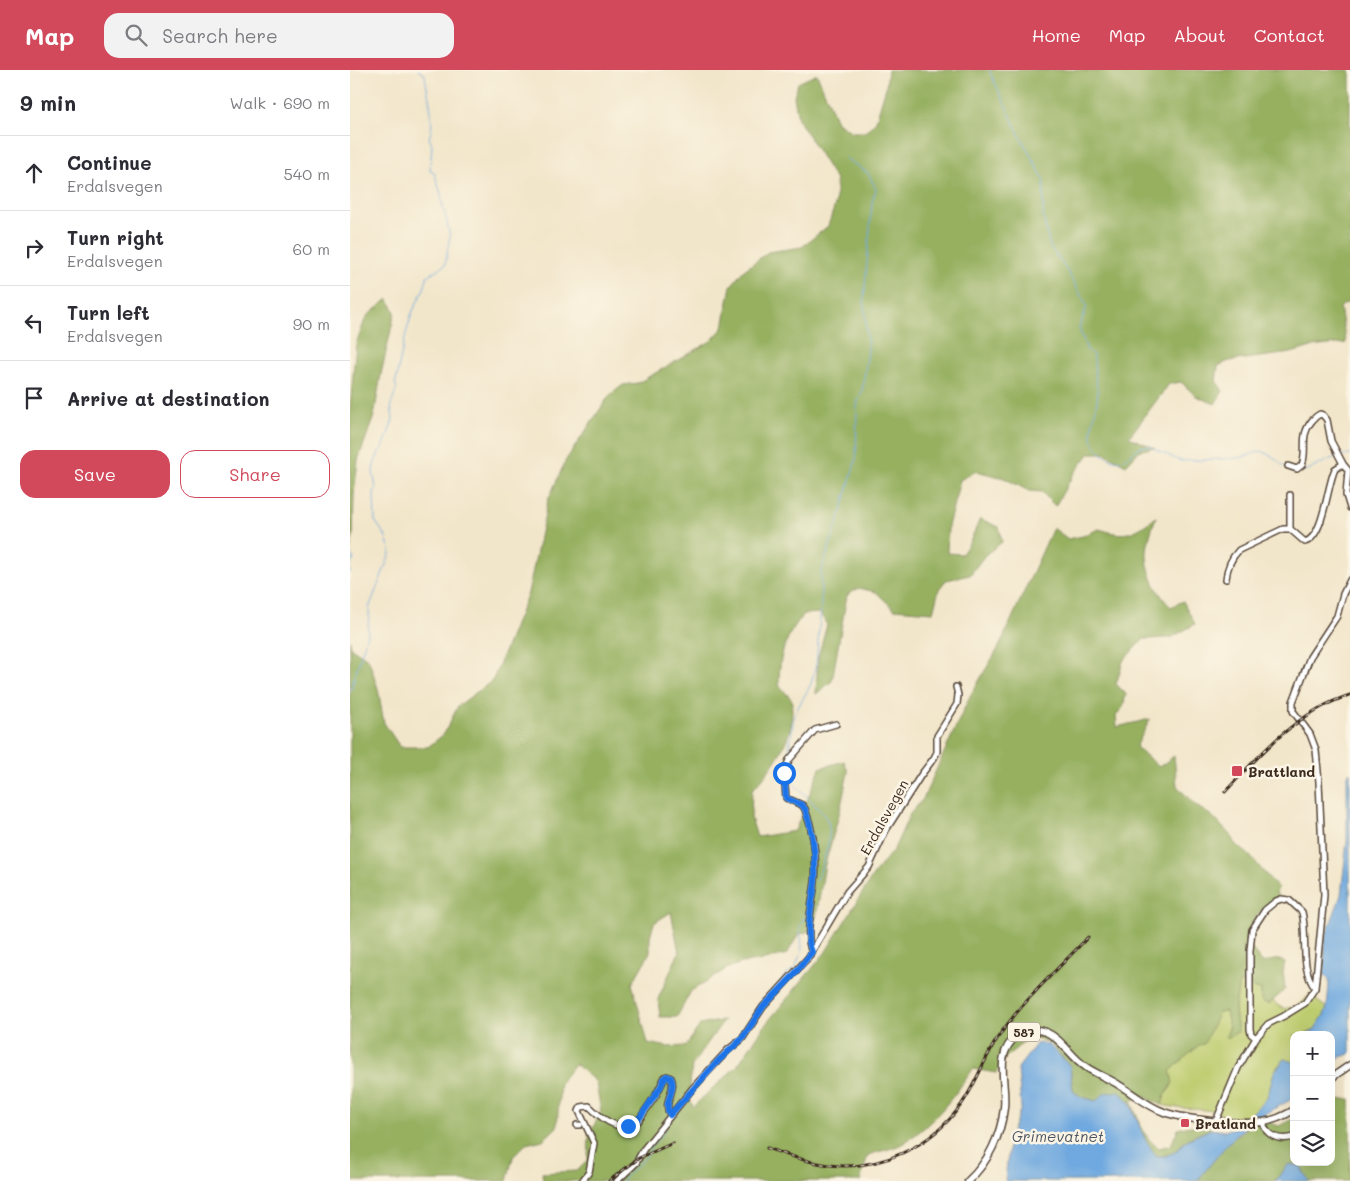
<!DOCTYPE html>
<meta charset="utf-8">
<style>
:root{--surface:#fff;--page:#f2f2f3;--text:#2b2b33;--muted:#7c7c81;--line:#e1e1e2;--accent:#d1495b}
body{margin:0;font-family:Mali,sans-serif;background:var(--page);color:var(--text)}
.controls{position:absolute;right:15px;bottom:15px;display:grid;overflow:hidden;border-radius:10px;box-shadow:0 5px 20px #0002}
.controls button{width:45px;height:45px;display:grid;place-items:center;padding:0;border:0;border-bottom:1px solid var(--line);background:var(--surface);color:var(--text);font:25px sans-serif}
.stop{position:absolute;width:15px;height:15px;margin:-11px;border:4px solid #1a73e8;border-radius:50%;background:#fff}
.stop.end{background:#1a73e8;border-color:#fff;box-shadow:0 1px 5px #0008}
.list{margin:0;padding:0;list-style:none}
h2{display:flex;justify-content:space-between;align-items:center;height:65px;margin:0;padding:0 20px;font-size:21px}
h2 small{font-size:16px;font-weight:400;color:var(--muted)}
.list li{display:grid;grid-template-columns:32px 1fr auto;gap:15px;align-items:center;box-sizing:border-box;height:75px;padding:0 20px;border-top:1px solid var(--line)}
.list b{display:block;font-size:19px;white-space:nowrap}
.list p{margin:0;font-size:16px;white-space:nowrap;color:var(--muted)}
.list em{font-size:16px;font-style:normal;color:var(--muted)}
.actions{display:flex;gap:10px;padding:15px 20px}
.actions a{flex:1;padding:11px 0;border:1px solid var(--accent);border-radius:15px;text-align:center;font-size:18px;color:var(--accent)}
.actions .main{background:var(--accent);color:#fff}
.icon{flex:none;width:28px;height:28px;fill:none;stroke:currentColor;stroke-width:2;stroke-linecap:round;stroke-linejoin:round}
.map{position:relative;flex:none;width:1000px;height:1111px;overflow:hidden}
header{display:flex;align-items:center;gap:30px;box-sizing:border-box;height:70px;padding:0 25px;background:var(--accent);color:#fff}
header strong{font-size:24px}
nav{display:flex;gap:28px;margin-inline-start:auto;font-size:18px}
.search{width:350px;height:45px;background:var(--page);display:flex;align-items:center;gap:12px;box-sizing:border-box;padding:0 18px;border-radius:15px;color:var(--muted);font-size:19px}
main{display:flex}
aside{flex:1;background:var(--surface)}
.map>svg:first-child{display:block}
</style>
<header>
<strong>Map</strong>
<div class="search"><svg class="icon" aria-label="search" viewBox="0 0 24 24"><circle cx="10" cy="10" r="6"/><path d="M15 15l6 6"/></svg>Search here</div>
<nav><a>Home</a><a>Map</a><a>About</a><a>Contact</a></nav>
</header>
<main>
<aside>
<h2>9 min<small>Walk · 690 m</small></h2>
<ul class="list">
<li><svg class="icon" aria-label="ahead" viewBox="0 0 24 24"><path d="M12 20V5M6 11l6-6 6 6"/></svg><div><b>Continue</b><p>Erdalsvegen</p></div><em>540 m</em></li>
<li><svg class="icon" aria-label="right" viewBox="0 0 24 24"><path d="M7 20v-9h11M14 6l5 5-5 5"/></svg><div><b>Turn right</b><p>Erdalsvegen</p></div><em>60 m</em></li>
<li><svg class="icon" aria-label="left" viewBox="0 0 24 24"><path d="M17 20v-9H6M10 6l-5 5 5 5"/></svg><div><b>Turn left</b><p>Erdalsvegen</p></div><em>90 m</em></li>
<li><svg class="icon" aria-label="arrive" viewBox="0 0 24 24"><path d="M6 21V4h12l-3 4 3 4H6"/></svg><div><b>Arrive at destination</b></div></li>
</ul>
<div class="actions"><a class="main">Save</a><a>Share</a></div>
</aside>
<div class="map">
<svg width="1000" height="1111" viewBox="0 0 1000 1111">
<rect width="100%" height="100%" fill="#fcf5e5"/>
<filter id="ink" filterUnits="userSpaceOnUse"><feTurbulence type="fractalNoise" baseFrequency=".02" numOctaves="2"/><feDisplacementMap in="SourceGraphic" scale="10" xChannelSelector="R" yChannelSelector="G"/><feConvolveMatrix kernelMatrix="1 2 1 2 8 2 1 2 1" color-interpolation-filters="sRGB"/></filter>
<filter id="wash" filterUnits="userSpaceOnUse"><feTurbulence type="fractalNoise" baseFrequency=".0096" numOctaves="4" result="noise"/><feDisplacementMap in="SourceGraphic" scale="20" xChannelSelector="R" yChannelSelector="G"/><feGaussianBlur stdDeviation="1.12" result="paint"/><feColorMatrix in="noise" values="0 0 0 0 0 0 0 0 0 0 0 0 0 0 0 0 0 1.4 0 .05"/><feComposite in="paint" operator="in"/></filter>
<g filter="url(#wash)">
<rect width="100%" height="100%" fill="#f2e6ca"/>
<!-- green -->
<path fill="#bdcc6e" stroke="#7c7b46" d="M897 911 904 919 911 920V929L919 934 923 931C929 936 933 941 941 937L942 939 953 932 959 925 977 938C970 956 964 965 944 965V993L935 989C922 999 923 1010 918 1024 914 1034 904 1042 897 1049L874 1046 864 1041 823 1037 812 1035 815 1025 821 1017 820 1001 849 975 869 942 876 940 879 958 875 969 888 960C883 944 885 929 889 913Z"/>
<!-- forest -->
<path fill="#96b061" stroke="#686d40" d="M538 0H727L749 2 750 0H1000V231L990 237 996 273 961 277 941 283 879 291 868 296 866 311 873 321 865 334 846 326 831 312 819 314 779 367 805 378 790 380 776 395 754 383H740L723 405 705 436 692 422 679 421 654 408 626 401 610 410 598 456 597 483 612 484 620 472 630 449 649 457 652 472 635 485 620 505 596 510 589 519 583 542 544 539 526 522 509 518 497 525 482 611 466 624 468 587 477 555 470 543 454 544C435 567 429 584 429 615L442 630C442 638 442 647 441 655 437 677 418 704 402 720L401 748 407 767 445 761 470 698 494 691 498 702 490 741 475 794 466 847 462 860 448 865 437 884 408 891 391 893 378 898 341 921 327 947H310L308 929 329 882 321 842 304 853 300 866V882L282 914 298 973 318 977 336 976 350 955 374 950 342 995 339 1025 343 1037 387 996 416 954 475 883 524 804 544 779 560 744 573 729 620 626 649 577 703 458 718 469 733 466 749 459C777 468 783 464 806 447 802 458 798 470 797 481 796 501 807 524 821 537L833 531 845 554 821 568 793 569 773 591 766 614 776 624 773 637 766 646 767 657 800 649 786 677 809 697 824 686 827 716 846 736 862 746 882 767 884 773 898 784 928 818 926 823 928 825C925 831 918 834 913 839 906 845 895 861 898 871 900 877 908 887 911 893 921 892 926 886 935 893L933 900 935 920 919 934 912 932 911 929V920L904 919 897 911 889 913 885 939 888 962 875 969 879 958 876 941 869 942 854 974 849 975 820 1001 823 1013 815 1025 812 1035 790 1025 781 1031C788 1047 793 1069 809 1078L821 1075 828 1059C838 1056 847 1055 857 1055L861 1059C853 1062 845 1065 838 1069 824 1079 827 1086 806 1086L795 1069 780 1033 755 1023 746 1031 731 1027 723 1021 720 996 700 973 679 967 656 987 646 1003 623 999C604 1026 584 1054 555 1072 545 1079 529 1081 518 1085L510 1111H193L192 1103 227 1101 238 1090 239 1065 251 1042 246 1012 225 994 210 1013 207 1057 193 1070 176 1074 163 1087 157 1111H0V570V577L19 590 28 619 34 653 50 677H78L94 664 108 636 143 610 178 523 198 430 216 390 259 326 273 315 288 313 361 271 373 258 381 216 393 201 418 182 452 177 478 156 486 132V110L448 49 444 26 448 13 467 4 487 52 502 62H515L526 51 536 17Z
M38 229 45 242 31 304 24 346 8 390 4 424 3 466 0 480V339L6 274 16 247Z
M1000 1029V1111H959L950 1096 939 1094 925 1111H847L877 1074 907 1049 929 1056 944 1048V1092H981V1030Z"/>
<!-- water -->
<path fill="#6fa9df" stroke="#556a7e" d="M1000 702V984L990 987 981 995V965H956L964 960 973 947 977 938 979 913V910L974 904 975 868 991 825 997 771V706Z
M687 973 699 975 720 996 723 1021 731 1027 746 1031 755 1023 769 1021 780 1033 795 1069 806 1086H815L825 1082 837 1070 861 1059 875 1061 889 1056 913 1032 918 1026 924 1002 935 989 944 993V1028C932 1035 918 1041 906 1049 882 1065 865 1089 847 1111H655L660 1067 671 1038 668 998Z
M939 1094 950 1096 959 1111H925Z"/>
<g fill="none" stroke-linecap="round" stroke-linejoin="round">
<!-- stream -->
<path stroke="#6fa9df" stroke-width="1" d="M639 0 669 64 694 110 693 146 700 177 716 199 737 236 729 258 737 280 743 285C745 292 744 297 745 304 746 313 749 322 747 331 745 351 734 367 751 383 757 388 762 390 769 391L780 385 789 377 799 376 830 391 889 388 912 381 923 387 941 402 958 400 987 386
M991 385 1000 384
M0 484 4 489 0 496
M0 499V503
M0 622 18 562C17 556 20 545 19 538L40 484V479L35 465 25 451 24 423 26 418 23 402 24 395 29 382 33 378 43 350 41 335 47 317 45 315C50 291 54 268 61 246 66 232 76 220 77 206L95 195 100 166 92 132 91 124 84 102 80 100 82 75 79 68C86 52 77 23 75 5L68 0
M438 687 444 645 461 614 466 595 471 536V502L492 439 506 389 507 334 512 321 518 281 514 229 522 132 526 119 518 103 495 88
M438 699V708C446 716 475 743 478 752 483 768 472 795 467 810
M388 969 408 939 426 919 434 906 445 898 447 893 452 880 450 856 458 840
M358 1005 364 999
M340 1026 347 1017
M271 1111 296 1087 301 1077 310 1067 322 1048"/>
</g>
</g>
<g filter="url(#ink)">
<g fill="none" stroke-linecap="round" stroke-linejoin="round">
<!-- minor casing -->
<g stroke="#564638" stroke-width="8">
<path id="minor" d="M938 396 947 399 952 395C958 379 949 368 961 352 964 348 966 346 970 344L973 345 977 350 981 371 993 394
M940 425V459L955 472C974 467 977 415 985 399L993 394 998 400 996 425 1000 438
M876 509C877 498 881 488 889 480L933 459H940
M462 882C454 866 463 830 465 812 467 787 464 763 455 739L452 735 436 728 434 703 439 690 465 660 486 654
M906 968 901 964 900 959V881L902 860 915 840 926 831 931 829 939 830 952 842C958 866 949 897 965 918
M866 1051 888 998 906 968 918 954 934 946 955 933 965 918 974 825 969 712 966 680 960 664 943 641V632L960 587 987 546 993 524 1000 510
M913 1052C916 1067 930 1071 944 1067
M227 1055H230
M232 1111 239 1102 244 1073 229 1041 231 1037 239 1036C250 1047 265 1060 281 1055L289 1050 306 1025 315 1007 317 1006 321 1008C327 1021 312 1031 320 1045
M267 1111 286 1093 293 1080 342 1019 378 980 392 969 413 937 458 888 497 822 519 797 536 760 571 705 584 688 587 682V666L607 634 608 625 606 617"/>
</g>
<!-- major casing -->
<g stroke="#564638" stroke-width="9">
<path id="major" d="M981 1008 1000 995
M618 1111C638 1093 651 1065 654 1038 657 1013 643 984 667 966 675 960 686 958 696 962 712 969 721 987 736 997 746 1004 758 1008 769 1015 784 1024 797 1036 814 1042 836 1050 889 1055 912 1052 923 1051 934 1046 944 1040"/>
</g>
<!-- minor -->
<use href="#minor" stroke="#fff" stroke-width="5"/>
<!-- major -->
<use href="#major" stroke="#fff" stroke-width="6"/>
<!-- rail casing -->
<g stroke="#3b2a1e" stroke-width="3">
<path id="rail" d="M875 722C912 682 947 642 1000 625
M417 1078C437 1085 457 1092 479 1095 529 1101 581 1077 611 1035 627 1013 635 985 651 963 674 930 710 897 738 867
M259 1111 289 1088 323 1073"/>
</g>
<!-- rail -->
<use href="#rail" stroke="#fcf5e5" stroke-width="1" stroke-dasharray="4" stroke-linecap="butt"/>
</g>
</g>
<g fill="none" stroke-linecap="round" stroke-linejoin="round" filter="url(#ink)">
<!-- route -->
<path stroke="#1a73e8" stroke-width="6" d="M278 1056 285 1053 291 1046 310 1018 315 1007 317 1006 321 1008C327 1021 312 1032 320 1045L369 990 392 969 413 937 442 907 462 882C454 866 463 830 465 812 466 787 464 763 455 739L452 735 436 728 434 703"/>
</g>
<!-- markers -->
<g fill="#d1495b" stroke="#fcf5e5" stroke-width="2">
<rect x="881" y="695" width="12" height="12" rx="2.5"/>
<rect x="830" y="1048" width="10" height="10" rx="2.5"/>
</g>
<g text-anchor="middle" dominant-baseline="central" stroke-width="5" stroke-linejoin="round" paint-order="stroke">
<!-- shield labels -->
<rect fill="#fcf5e5" stroke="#75675a" stroke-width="1" x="658" y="952.5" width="32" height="19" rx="4"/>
<g font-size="12" font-weight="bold" fill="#3b2a1e">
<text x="674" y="962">587</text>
</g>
<!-- poi labels -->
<g font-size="14" font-weight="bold" fill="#3b2a1e" stroke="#fcf5e5" text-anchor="start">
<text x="898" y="701">Brattland</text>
<text x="845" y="1053">Bratland</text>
</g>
<!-- street labels -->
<g font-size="14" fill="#3b2a1e" stroke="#fcf5e5">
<text transform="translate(534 747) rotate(-61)">Erdalsvegen</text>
</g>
<!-- water labels -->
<g font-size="15" font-style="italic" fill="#4d5662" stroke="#fcf5e5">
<text x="708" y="1066">Grimevatnet</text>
</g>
</g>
</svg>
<div class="controls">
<button>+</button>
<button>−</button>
<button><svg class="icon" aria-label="layers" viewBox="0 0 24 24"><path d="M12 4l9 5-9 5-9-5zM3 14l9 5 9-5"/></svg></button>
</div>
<div class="stop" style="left:434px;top:703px"></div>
<div class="stop end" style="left:278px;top:1056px"></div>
</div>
</main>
